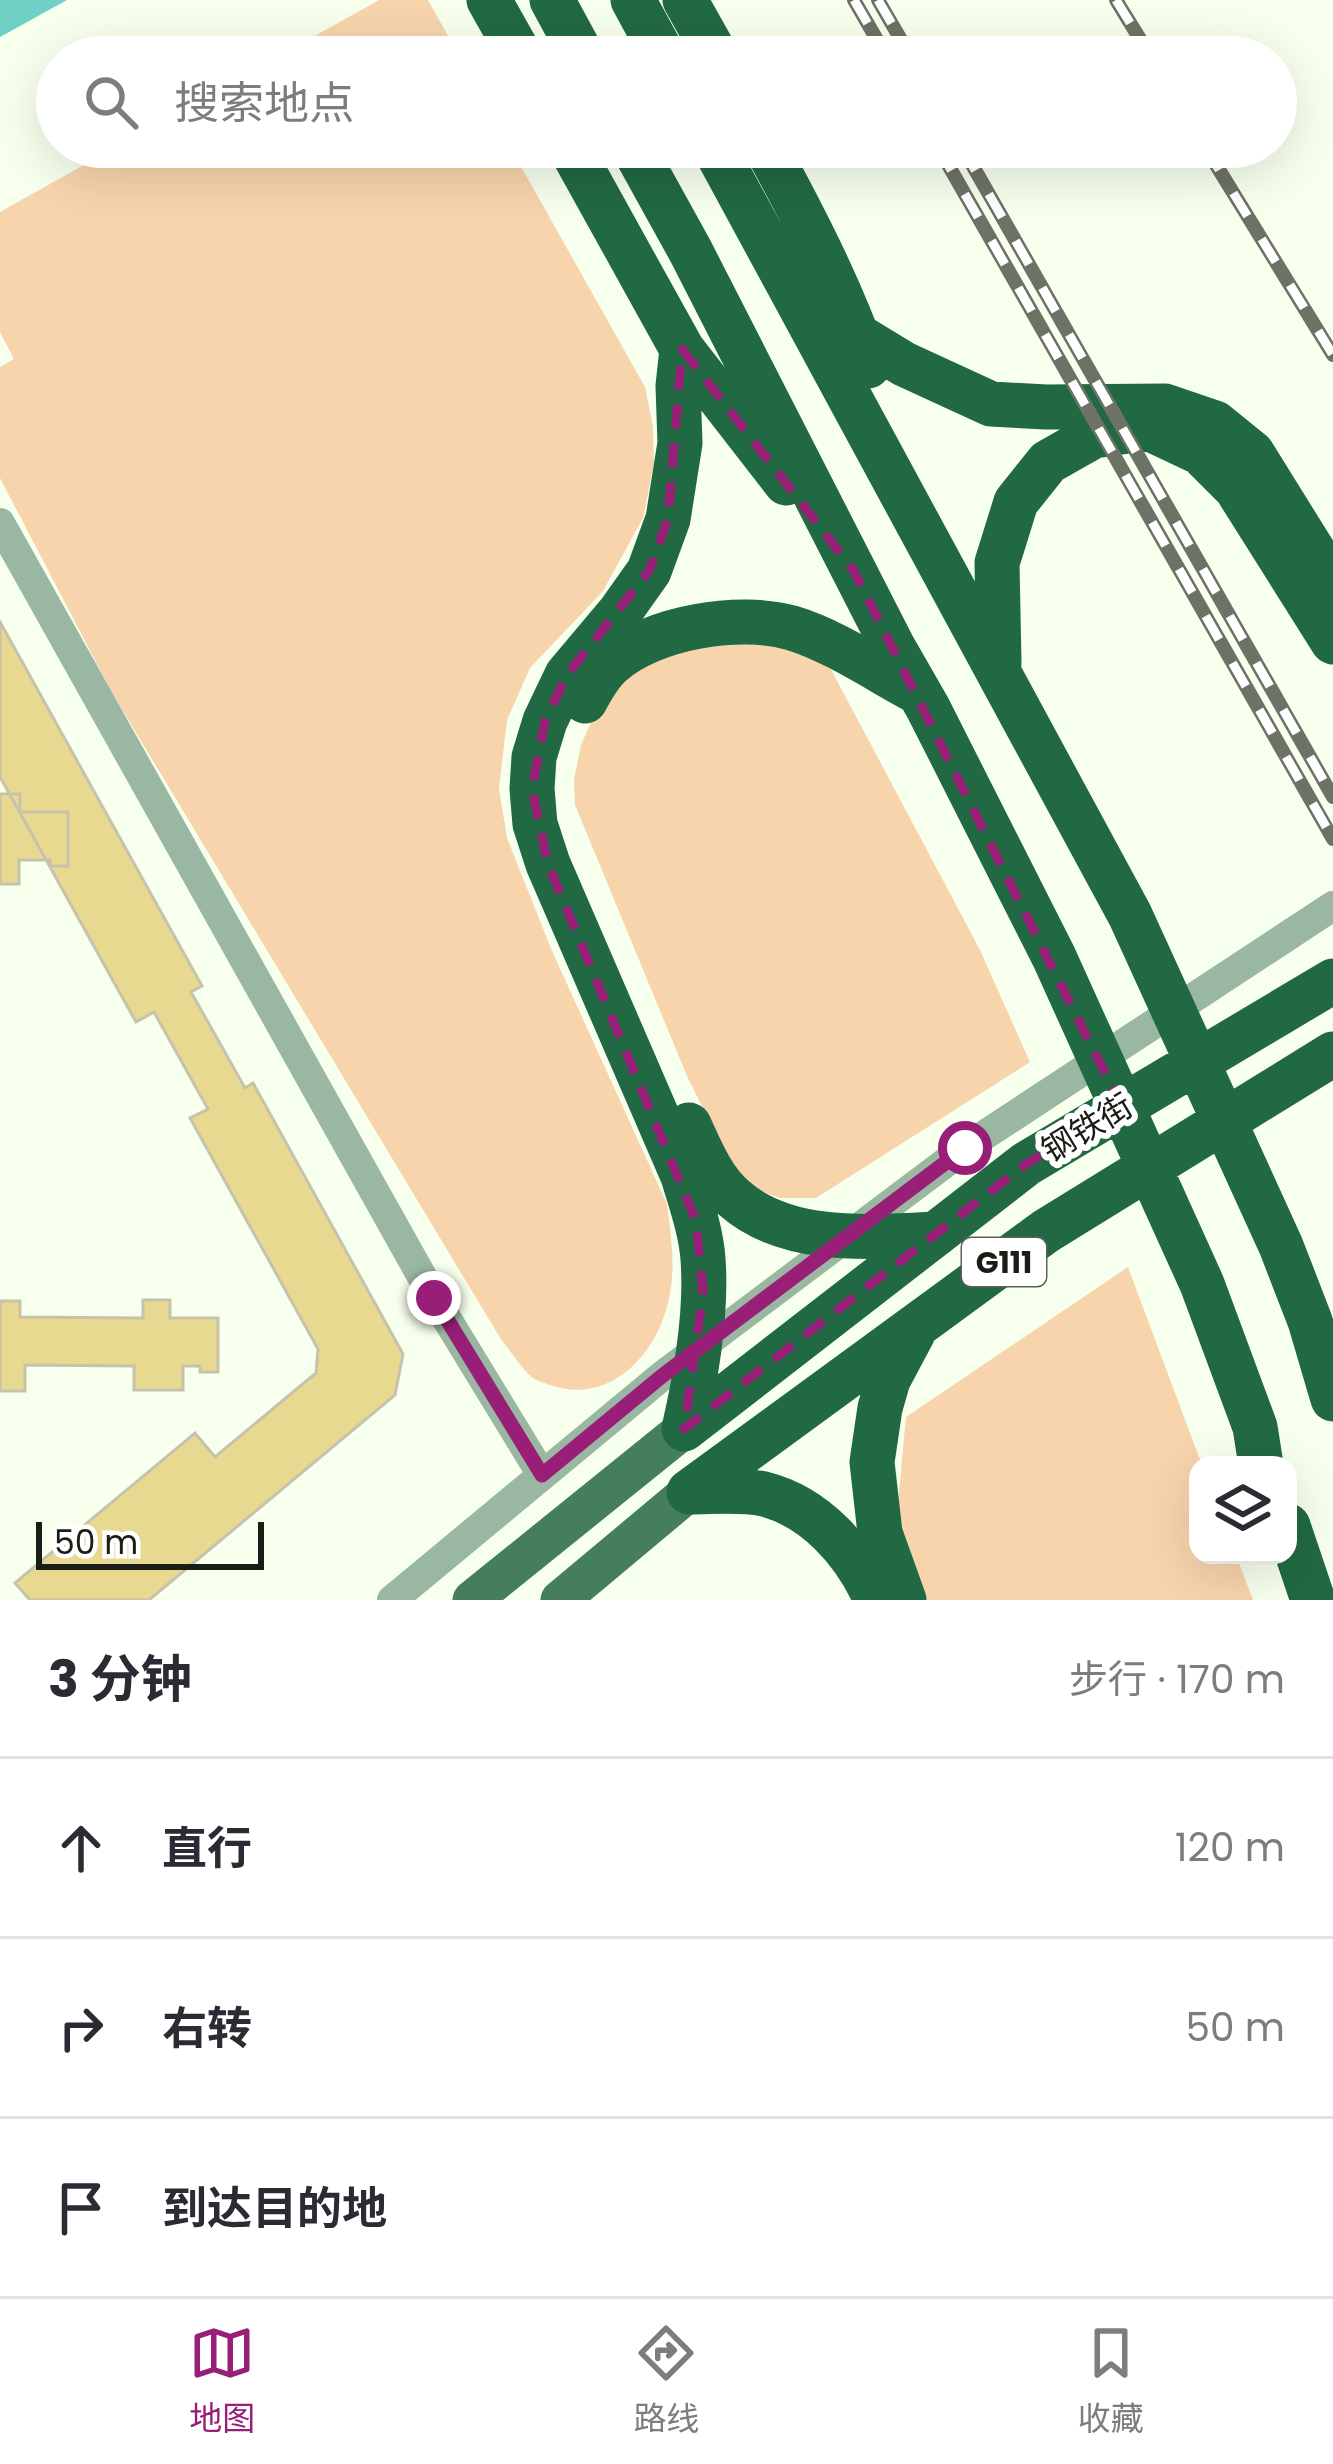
<!DOCTYPE html>
<html lang="zh">
<meta charset="utf-8">
<style>
:root{--surface:#fff;--page:#f2f2f3;--text:#2b2b33;--muted:#7c7c81;--line:#e1e1e2;--accent:#981e77}
body{margin:0;font-family:Poppins,"Noto Sans SC",sans-serif;background:var(--page);color:var(--text)}
.controls{position:absolute;right:36px;bottom:36px;display:grid;overflow:hidden;border-radius:24px;box-shadow:0 12px 48px #0002}
.controls button{width:108px;height:108px;display:grid;place-items:center;padding:0;border:0;border-bottom:3px solid var(--line);background:var(--surface);color:var(--text);font:60px sans-serif}
.scale{position:absolute;left:36px;bottom:30px;width:228px;box-sizing:border-box;padding-left:12px;border:6px solid #191d15;border-top:0;font-size:33px;line-height:42px;white-space:nowrap;color:#191d15;-webkit-text-stroke:9px #fff;paint-order:stroke}
.stop{position:absolute;width:36px;height:36px;margin:-27px;border:9px solid #981e77;border-radius:50%;background:#fff}
.stop.end{background:#981e77;border-color:#fff;box-shadow:0 3px 12px #0008}
.list{margin:0;padding:0;list-style:none}
h2{display:flex;justify-content:space-between;align-items:center;height:156px;margin:0;padding:0 48px;font-size:51px}
h2 small{font-size:39px;font-weight:400;color:var(--muted)}
.list li{display:grid;grid-template-columns:78px 1fr auto;gap:36px;align-items:center;box-sizing:border-box;height:180px;padding:0 48px;border-top:3px solid var(--line)}
.list b{display:block;font-size:45px;white-space:nowrap}
.list em{font-size:39px;font-style:normal;color:var(--muted)}
.icon{flex:none;width:66px;height:66px;fill:none;stroke:currentColor;stroke-width:2;stroke-linecap:round;stroke-linejoin:round}
.map{position:relative;flex:none;width:1333px;height:1600px;overflow:hidden}
.search{position:absolute;background:var(--surface);box-shadow:0 12px 48px #0002;left:36px;right:36px;top:36px;height:132px;display:flex;align-items:center;gap:30px;box-sizing:border-box;padding:0 42px;border-radius:66px;color:var(--muted);font-size:45px}
.sheet{height:696px;background:var(--surface)}
nav{display:flex;justify-content:space-around;align-items:center;box-sizing:border-box;height:168px;border-top:3px solid var(--line);background:var(--surface);font-size:33px;color:var(--muted)}
nav a{display:grid;justify-items:center;gap:6px}
nav .on{color:var(--accent)}
.map>svg:first-child{display:block}
</style>
<div class="map">
<svg width="1333" height="1600" viewBox="0 0 1333 1600">
<rect width="100%" height="100%" fill="#f7ffed"/>
<!-- green -->
<path fill="#f8d4ad" d="M379 0H428L460 57H277Z
M116 147H510L645 387 653 427 654 464 643 518 603 591 530 668 507 720 499 789 507 838 552 951 667 1204C671 1235 676 1267 669 1298 658 1354 610 1406 550 1385 547 1384 535 1380 533 1378 521 1369 512 1352 502 1341L111 691 0 478V367L14 359 0 332V212Z
M772 639 827 662 979 948 1030 1062 816 1198H780L748 1186 725 1154 687 1076 575 805 574 780 581 745 598 707 651 654Z
M1128 1267 1202 1465H1198V1555H1236L1253 1600H923L897 1513 906 1417Z"/>
<!-- water -->
<path fill="#6fd0c5" d="M0 0H67L0 37Z"/>
<!-- building -->
<path fill="#e8d991" stroke="#c6c2ac" stroke-width="3" d="M0 622 202 986 191 992 245 1088 253 1083 403 1354 395 1395 149 1600H30L15 1583 195 1433 215 1457 316 1373 318 1349 190 1118 208 1109 154 1012 136 1022 0 777Z
M0 794H20V812H68V866H50V860H19V884H0Z
M143 1300H170V1318H218V1372H200V1366H183V1390H134V1366L25 1365V1391H0V1301H20V1317L143 1318Z"/>
<g fill="none" stroke-linecap="round" stroke-linejoin="round">
<!-- minor -->
<path stroke="#9ab7a4" stroke-width="30" d="M0 523 434 1298 542 1475
M392 1600 662 1376 965 1148 1333 906"/>
<!-- major -->
<path stroke="#457e5d" stroke-width="39" d="M472 1600 684 1429
M560 1600 689 1492"/>
<!-- highway -->
<path stroke="#216943" stroke-width="45" d="M489 0 521 57
M552 0 583 57
M633 0 664 57
M685 0 717 57
M570 147 682 349 786 483
M633 147 691 252 893 647 928 708 1054 957 1202 1284 1255 1427 1261 1465
M714 147 1130 915 1281 1246 1310 1321 1333 1399
M766 147C804 217 842 290 868 366
M858 336 904 364 991 404 1046 407 1165 406 1215 423 1252 453 1333 583
M682 349 678 386 680 443 668 519 649 571 620 612 567 675 545 721 534 757 532 789 535 824 548 864 683 1176C691 1203 701 1231 703 1259 707 1313 696 1377 684 1429
M999 663 997 563 1016 502 1048 462 1094 436 1148 428 1201 453 1236 488 1333 642
M585 701C592 688 600 673 612 663 653 627 739 613 792 628 835 641 878 671 918 692
M689 1125C701 1151 712 1179 734 1198 787 1245 870 1237 936 1234
M684 1429 1026 1164 1333 981
M689 1492 1046 1231 1333 1054
M689 1492C713 1492 741 1489 764 1494 816 1507 856 1553 876 1600
M1288 1526 1313 1600
M904 1600 880 1533 872 1462 880 1408 888 1380 913 1333"/>
<!-- rail casing -->
<g stroke="#6d7266" stroke-width="14">
<path id="rail" d="M854 0 887 57
M878 0 911 57
M1116 0 1151 57
M938 147 1333 839
M962 147 1333 797
M1205 147 1333 355"/>
</g>
<!-- rail -->
<use href="#rail" stroke="#fff" stroke-width="9" stroke-dasharray="27" stroke-linecap="butt"/>
</g>
<g fill="none" stroke-linecap="round" stroke-linejoin="round">
<!-- route -->
<path stroke="#981e77" stroke-width="15" d="M434 1298 542 1475 662 1376 965 1148"/>
</g>
<!-- marked area -->
<path fill="none" stroke="#981e77" stroke-width="9" stroke-dasharray="24 15" stroke-linejoin="round" d="M682 349 854 571 1122 1107 1026 1164 684 1429 703 1293 696 1221 548 864 532 789 545 721 567 675 649 571 668 519Z"/>
<g text-anchor="middle" dominant-baseline="central" stroke-width="12" stroke-linejoin="round" paint-order="stroke">
<!-- shield labels -->
<rect fill="#fff" stroke="#5e615b" stroke-width="3" x="962" y="1238" width="84" height="48" rx="9"/>
<g font-size="30" font-weight="bold" fill="#191d15">
<text x="1004" y="1262">G111</text>
</g>
<!-- street labels -->
<g font-size="33" fill="#191d15" stroke="#fff">
<text transform="translate(1087 1128) rotate(-31)">钢铁街</text>
</g>
</g>
</svg>
<div class="controls">
<button><svg class="icon" aria-label="layers" viewBox="0 0 24 24"><path d="M12 4l9 5-9 5-9-5zM3 14l9 5 9-5"/></svg></button>
</div>
<div class="scale">50 m</div>
<div class="stop" style="left:965px;top:1148px"></div>
<div class="stop end" style="left:434px;top:1298px"></div>
<div class="search"><svg class="icon" aria-label="search" viewBox="0 0 24 24"><circle cx="10" cy="10" r="6"/><path d="M15 15l6 6"/></svg>搜索地点</div>
</div>
<section class="sheet">
<h2>3 分钟<small>步行 · 170 m</small></h2>
<ul class="list">
<li><svg class="icon" aria-label="ahead" viewBox="0 0 24 24"><path d="M12 20V5M6 11l6-6 6 6"/></svg><div><b>直行</b></div><em>120 m</em></li>
<li><svg class="icon" aria-label="right" viewBox="0 0 24 24"><path d="M7 20v-9h11M14 6l5 5-5 5"/></svg><div><b>右转</b></div><em>50 m</em></li>
<li><svg class="icon" aria-label="arrive" viewBox="0 0 24 24"><path d="M6 21V4h12l-3 4 3 4H6"/></svg><div><b>到达目的地</b></div></li>
</ul>
</section>
<nav>
<a class="on"><svg class="icon" aria-label="map" viewBox="0 0 24 24"><path d="M3 6l6-2 6 2 6-2v14l-6 2-6-2-6 2zM9 4v14M15 6v14"/></svg>地图</a>
<a><svg class="icon" aria-label="directions" viewBox="0 0 24 24"><path d="M12 3l9 9-9 9-9-9zM9 14v-3h6M13 9l2 2-2 2"/></svg>路线</a>
<a><svg class="icon" aria-label="saved" viewBox="0 0 24 24"><path d="M7 4h10v16l-5-4-5 4z"/></svg>收藏</a>
</nav>
